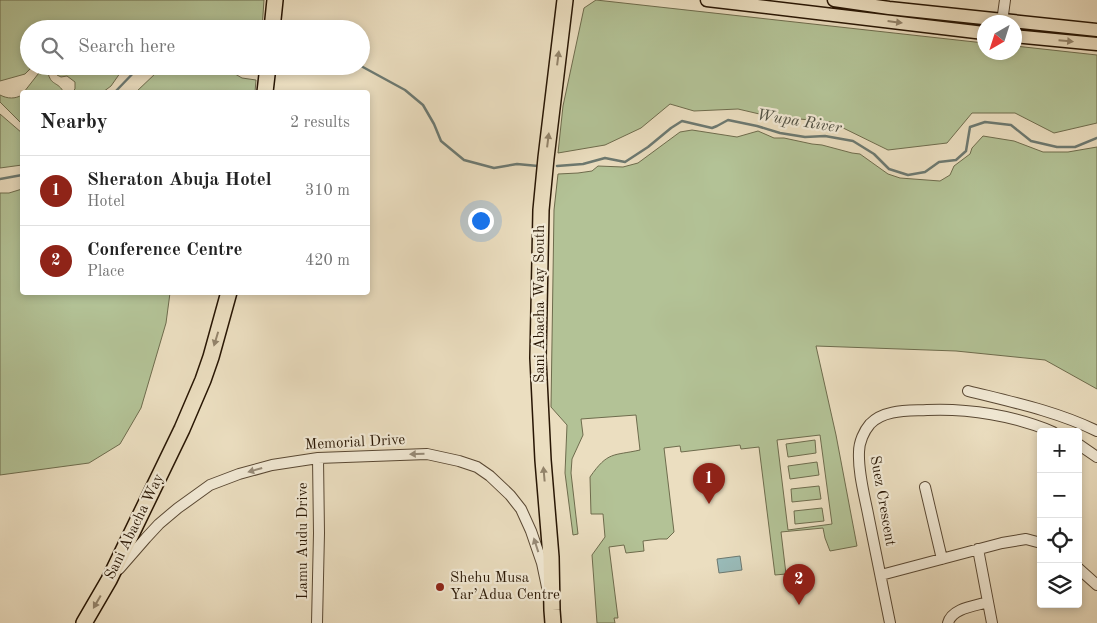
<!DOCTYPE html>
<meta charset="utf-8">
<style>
:root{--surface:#fff;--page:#f6f6f6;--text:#222;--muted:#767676;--line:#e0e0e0;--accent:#8f2418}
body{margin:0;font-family:"Old Standard TT",serif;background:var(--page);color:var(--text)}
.controls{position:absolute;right:15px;bottom:15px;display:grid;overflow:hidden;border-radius:5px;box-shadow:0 2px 8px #0003}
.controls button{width:45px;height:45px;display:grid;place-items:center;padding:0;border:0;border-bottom:1px solid var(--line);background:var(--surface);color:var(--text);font:25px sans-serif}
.compass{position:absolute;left:977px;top:15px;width:45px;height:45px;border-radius:50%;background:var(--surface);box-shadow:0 2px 8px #0003;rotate:219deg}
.you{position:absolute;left:480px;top:220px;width:18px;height:18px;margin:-12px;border:4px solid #fff;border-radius:50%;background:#1a73e8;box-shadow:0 0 0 8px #1a73e833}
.badge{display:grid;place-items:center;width:32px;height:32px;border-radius:50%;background:var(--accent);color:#fff;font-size:16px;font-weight:700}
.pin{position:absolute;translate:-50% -41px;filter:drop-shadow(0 1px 2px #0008)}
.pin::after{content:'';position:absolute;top:26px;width:18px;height:15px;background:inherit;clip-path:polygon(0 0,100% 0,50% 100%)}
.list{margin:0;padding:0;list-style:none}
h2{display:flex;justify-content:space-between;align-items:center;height:65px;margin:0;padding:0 20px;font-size:21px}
h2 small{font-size:16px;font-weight:400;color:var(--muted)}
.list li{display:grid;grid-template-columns:32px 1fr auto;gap:15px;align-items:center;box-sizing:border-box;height:70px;padding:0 20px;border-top:1px solid var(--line)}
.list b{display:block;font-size:19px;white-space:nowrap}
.list p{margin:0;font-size:16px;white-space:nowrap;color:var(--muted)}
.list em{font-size:16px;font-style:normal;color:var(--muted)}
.icon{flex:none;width:28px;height:28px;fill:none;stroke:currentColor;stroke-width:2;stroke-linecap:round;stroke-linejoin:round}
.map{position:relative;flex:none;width:1097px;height:623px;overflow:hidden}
.search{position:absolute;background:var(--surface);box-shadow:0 2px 8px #0003;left:20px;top:20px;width:350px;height:55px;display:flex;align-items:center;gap:12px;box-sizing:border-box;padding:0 18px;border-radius:28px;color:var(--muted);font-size:19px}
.panel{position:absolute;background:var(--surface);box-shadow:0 2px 8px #0003;left:20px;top:90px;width:350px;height:205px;border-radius:5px}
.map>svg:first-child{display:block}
</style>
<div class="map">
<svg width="1097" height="623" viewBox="0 0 1097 623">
<rect width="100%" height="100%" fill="#ebdec0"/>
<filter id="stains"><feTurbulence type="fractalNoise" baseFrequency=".004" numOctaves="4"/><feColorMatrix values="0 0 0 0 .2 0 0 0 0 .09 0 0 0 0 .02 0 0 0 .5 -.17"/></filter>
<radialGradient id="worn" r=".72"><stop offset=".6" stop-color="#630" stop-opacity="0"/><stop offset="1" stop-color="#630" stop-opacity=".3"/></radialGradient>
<!-- green -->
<path fill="#b3c296" stroke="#6e6c4d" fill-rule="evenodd" d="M0 0H264L262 29H208C197 24 183 26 172 29H29V66H33L25 74 0 81Z
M596 0 984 43V52H1014L1015 46 1097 55V123L1054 133 1015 113H972L947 143 888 150 831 122 768 116 738 109 694 111 670 104 641 128 605 145 558 153 563 106 584 8Z
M57 66H125L111 86 103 92H72L75 89V82L67 76 61 77 57 75Z
M45 67 47 68C50 87 56 80 63 91L62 92H24L42 69Z
M223 67 242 78 256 80 255 92H136L157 72 175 68Z
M0 95C8 99 15 99 22 95V124L0 102Z
M0 114 22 133V165L0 168Z
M692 130 737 137 758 131 774 138H784L812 144 822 145 852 153 860 154 888 174 900 178 940 181 950 175 954 166 970 154 972 148 983 136 1014 141 1043 152H1068L1097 147V389L1045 360 956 351 816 346 836 435 857 546 830 551 825 538 823 528 781 532 786 574 775 575 759 447 741 449 740 445 681 452 680 446 664 448 674 532 667 539H659L643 541 644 551 626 553 624 545 609 547 618 618H614L615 623H597L592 555 605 537 603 514H591L590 477C608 451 613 456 640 450L636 415 581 419 583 435 572 459 571 473 578 534 573 535 565 473 567 425 551 407 554 210 558 174 578 173 592 171 598 166 623 167 638 163 680 132ZM820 435 832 524 788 530 777 440Z
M22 189V292L170 293 166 323 141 408 120 444 89 463 0 475V193H9Z
M815 440 816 453 788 457 786 444Z
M817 462 819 475 790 479 788 466Z
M819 486 821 499 792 502 791 489Z
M822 508 824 521 795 524 794 511Z"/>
<!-- water -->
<path fill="#99bbb9" stroke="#6c7971" d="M740 556 742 570 719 573 717 559Z"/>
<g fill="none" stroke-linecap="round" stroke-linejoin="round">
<!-- stream -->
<path stroke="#6c7971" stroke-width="2.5" d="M245 66 246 68 259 70
M361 66 405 90 423 105 434 124 441 141 464 160 494 168 517 164 538 166
M115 92 140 66
M557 166 583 164 605 158 625 162 648 147 671 128 682 121 712 128 717 126 728 120 757 126 780 133 805 137 825 136 853 141 874 154 889 169 908 175 925 172 939 162 956 160 966 151 970 127 985 122 1011 125 1031 141 1057 147H1075L1097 138
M0 179 22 175"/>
<!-- minor casing -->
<g stroke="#594833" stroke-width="12">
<path id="minor" d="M1002 22 1005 0
M968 391C1012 402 1056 411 1097 431
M1078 444 1097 457
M925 487 942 559
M978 549 992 623
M1078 568 1097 585
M119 569 146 538 159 524 178 508 210 485 239 474 272 465 318 458 427 454 459 461 477 467 490 476 510 495 521 509 531 531 542 563 547 587
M881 575 1002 543 1026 539 1041 543
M317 623 319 533 318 458
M890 623C883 588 876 554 869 519 865 497 858 474 859 452 859 442 864 431 870 424 884 409 909 411 927 410 968 408 1016 416 1053 432
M948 623C952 608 975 606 988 602"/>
</g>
<!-- major casing -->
<g stroke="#281604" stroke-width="15">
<path id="major" d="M707 0 984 33
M834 0 889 8 1097 30
M1014 36 1097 44"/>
</g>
<!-- highway casing -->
<g stroke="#281604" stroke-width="18">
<path id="highway" d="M272 29 275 0
M265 92 268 66
M84 623 109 580 182 429 203 380 211 357 229 292
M553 623 552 610 551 557 543 460 538 358 541 210 546 158 565 0"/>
</g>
<!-- minor -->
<use href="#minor" stroke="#f2ead6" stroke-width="10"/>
<!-- major -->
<use href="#major" stroke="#ebdec0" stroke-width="12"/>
<!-- highway -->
<use href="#highway" stroke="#ebdec0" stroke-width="15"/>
</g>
<!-- one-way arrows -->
<defs><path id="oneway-solid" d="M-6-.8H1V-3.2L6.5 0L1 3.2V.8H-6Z" transform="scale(1.25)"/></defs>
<g fill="#93846b">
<use href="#oneway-solid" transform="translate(895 22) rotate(7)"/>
<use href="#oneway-solid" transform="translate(1066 41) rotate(5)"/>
<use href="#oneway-solid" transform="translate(558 58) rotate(-83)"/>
<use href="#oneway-solid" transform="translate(548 140) rotate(-83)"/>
<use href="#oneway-solid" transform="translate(216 339) rotate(107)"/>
<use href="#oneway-solid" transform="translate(544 474) rotate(-95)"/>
<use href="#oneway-solid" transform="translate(97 602) rotate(120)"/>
</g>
<g fill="#978b78">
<use href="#oneway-solid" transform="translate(417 454) rotate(178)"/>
<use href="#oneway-solid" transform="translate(255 470) rotate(164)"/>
<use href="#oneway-solid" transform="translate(536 545) rotate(-108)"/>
</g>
<!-- markers -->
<circle fill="#8f2418" stroke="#f2ead6" stroke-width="2" cx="440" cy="587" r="5"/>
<g text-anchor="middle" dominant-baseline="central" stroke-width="4.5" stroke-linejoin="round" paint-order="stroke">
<!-- street labels -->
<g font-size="15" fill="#281604" stroke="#f2ead6">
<text transform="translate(540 304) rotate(-90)">Sani Abacha Way South</text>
<text transform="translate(355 443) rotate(-3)">Memorial Drive</text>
<text transform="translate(882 501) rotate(80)">Suez Crescent</text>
<text transform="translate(135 527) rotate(-64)">Sani Abacha Way</text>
<text transform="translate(303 541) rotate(-90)">Lamu Audu Drive</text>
</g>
<!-- poi labels -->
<g font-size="15" fill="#281604" stroke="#f2ead6" text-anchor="start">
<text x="450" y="578">Shehu Musa<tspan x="450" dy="17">Yar’Adua Centre</tspan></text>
</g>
<!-- water labels -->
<g font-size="16" font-style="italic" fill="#505043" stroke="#f2ead6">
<text transform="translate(799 122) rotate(9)">Wupa River</text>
</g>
</g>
<rect width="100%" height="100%" filter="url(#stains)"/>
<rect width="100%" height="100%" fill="url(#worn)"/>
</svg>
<div class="controls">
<button>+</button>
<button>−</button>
<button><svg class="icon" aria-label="locate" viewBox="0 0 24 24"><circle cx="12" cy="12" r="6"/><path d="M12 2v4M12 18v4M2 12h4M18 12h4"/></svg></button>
<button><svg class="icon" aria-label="layers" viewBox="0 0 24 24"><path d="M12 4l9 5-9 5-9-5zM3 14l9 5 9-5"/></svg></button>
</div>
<svg class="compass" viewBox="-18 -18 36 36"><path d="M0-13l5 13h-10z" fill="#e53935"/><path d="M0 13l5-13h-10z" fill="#767676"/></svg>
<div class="you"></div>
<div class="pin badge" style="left:709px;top:504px">1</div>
<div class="pin badge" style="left:799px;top:605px">2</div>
<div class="search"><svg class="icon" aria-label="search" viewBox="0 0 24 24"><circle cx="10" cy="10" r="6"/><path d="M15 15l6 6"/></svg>Search here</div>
<section class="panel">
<h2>Nearby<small>2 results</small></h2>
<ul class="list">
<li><span class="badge">1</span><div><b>Sheraton Abuja Hotel</b><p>Hotel</p></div><em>310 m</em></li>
<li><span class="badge">2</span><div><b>Conference Centre</b><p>Place</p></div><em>420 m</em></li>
</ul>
</section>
</div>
